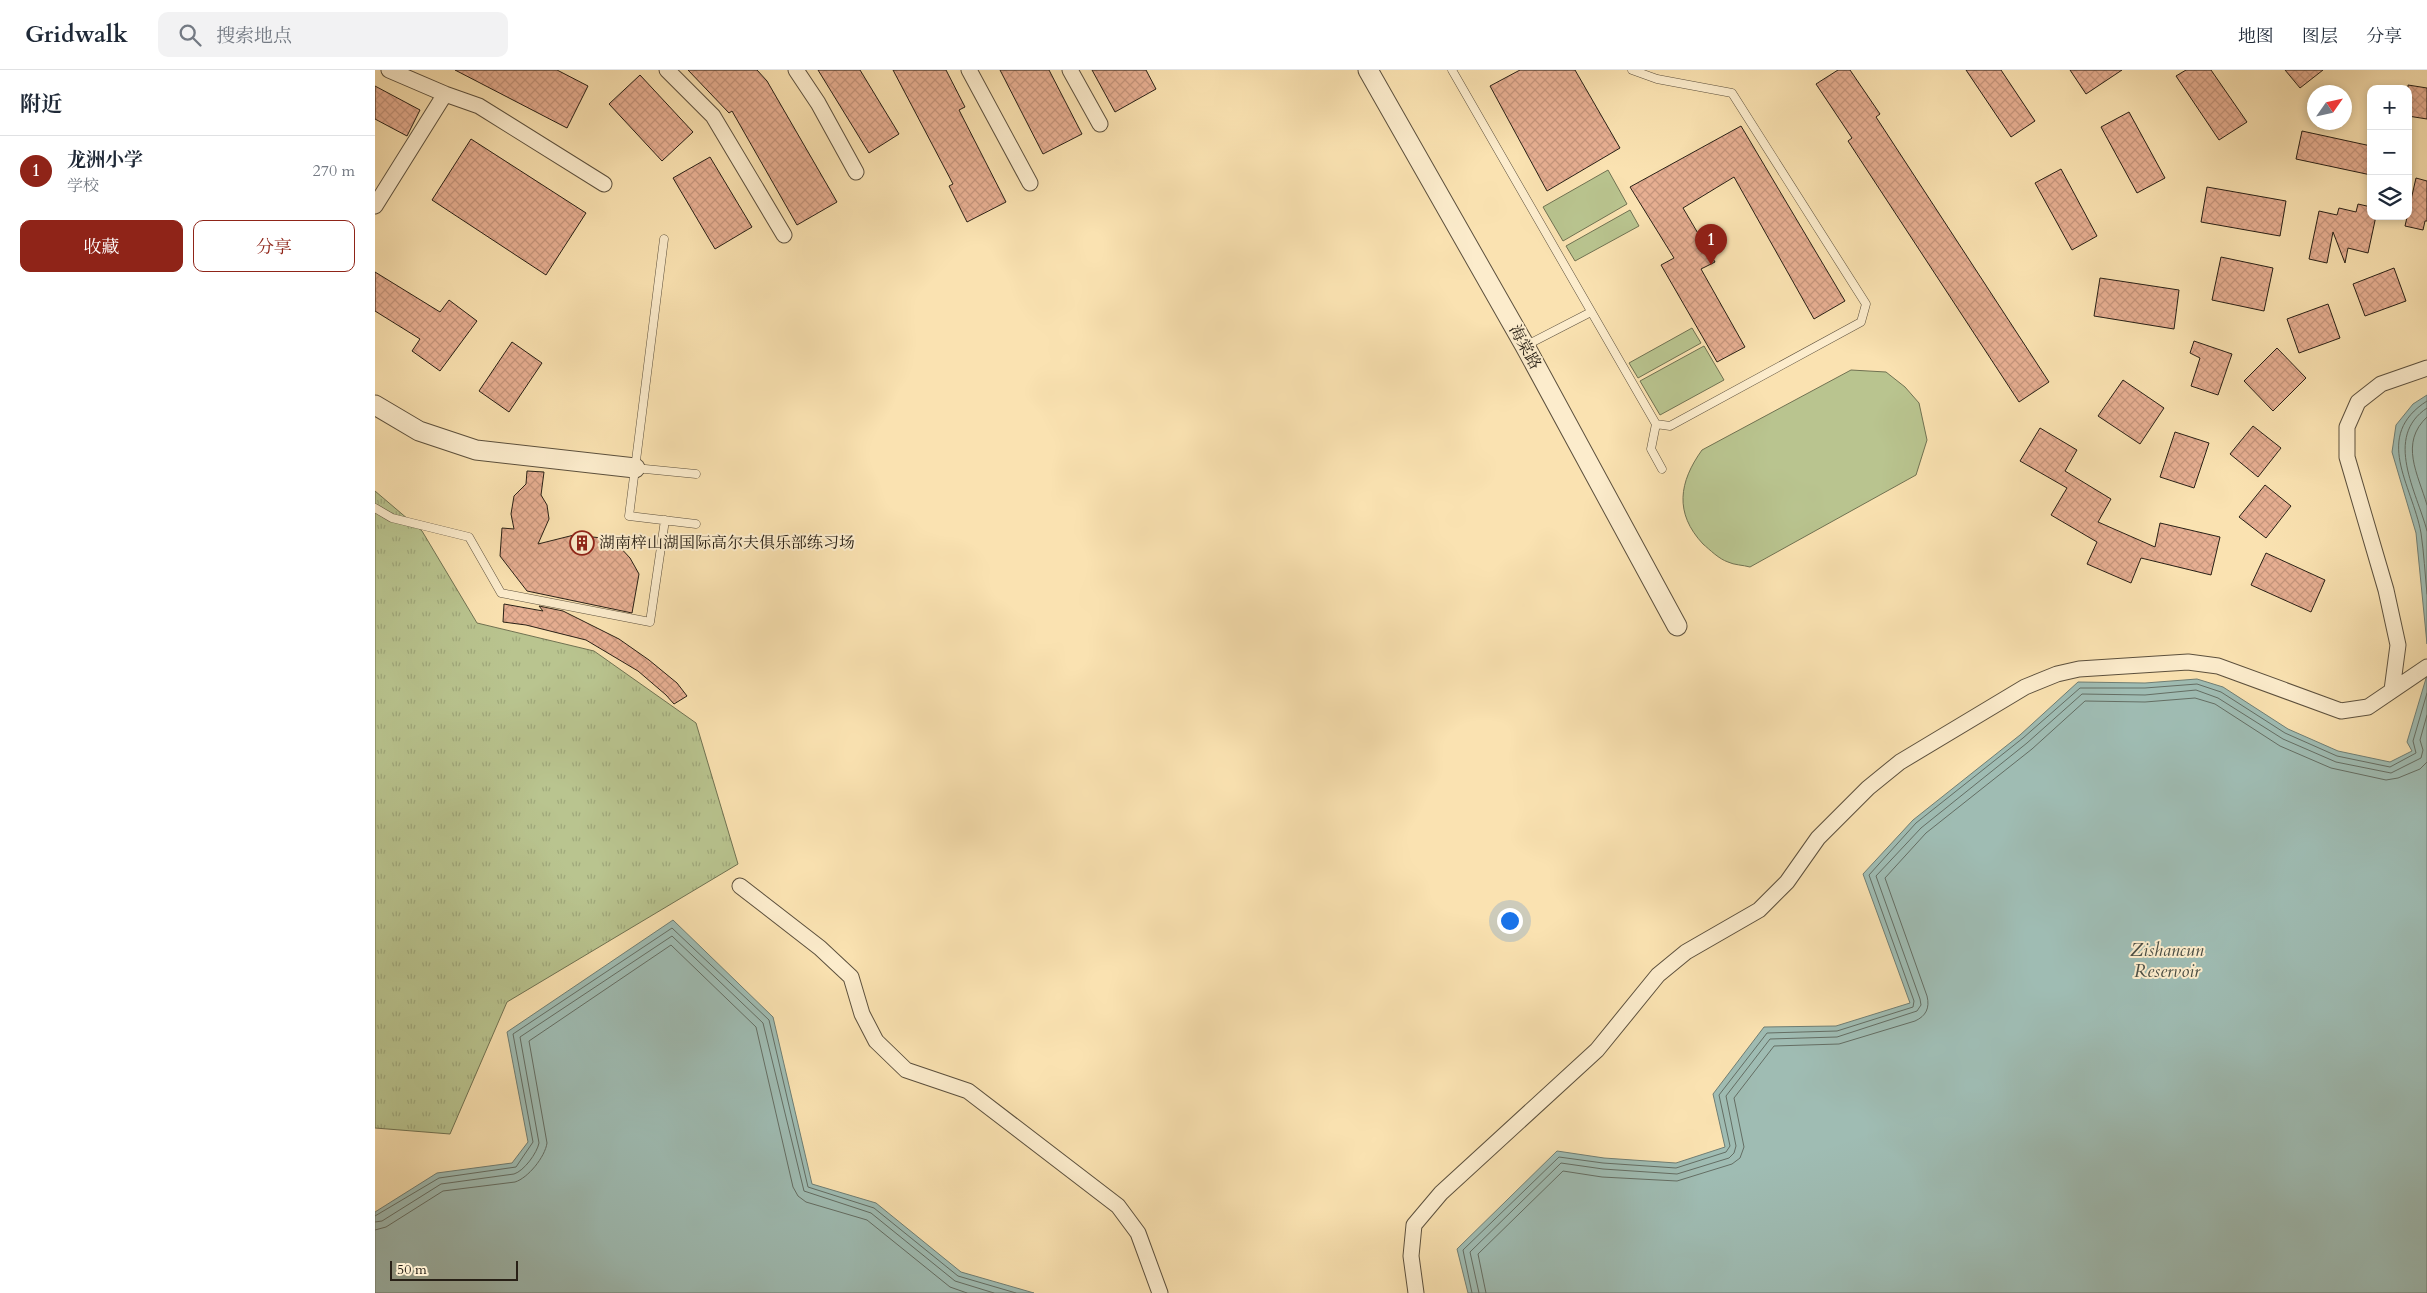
<!DOCTYPE html>
<html lang="zh">
<meta charset="utf-8">
<style>
:root{--surface:#fff;--page:#f2f2f3;--text:#1f2937;--muted:#747a83;--line:#e0e1e3;--accent:#8f2418}
body{margin:0;font-family:Cardo,"Noto Serif SC",serif;background:var(--page);color:var(--text)}
.controls{position:absolute;right:15px;top:15px;display:grid;overflow:hidden;border-radius:10px;box-shadow:0 2px 8px #0003}
.controls button{width:45px;height:45px;display:grid;place-items:center;padding:0;border:0;border-bottom:1px solid var(--line);background:var(--surface);color:var(--text);font:25px sans-serif}
.compass{position:absolute;left:1932px;top:15px;width:45px;height:45px;border-radius:50%;background:var(--surface);box-shadow:0 2px 8px #0003;rotate:56deg}
.scale{position:absolute;left:15px;bottom:12px;width:128px;box-sizing:border-box;padding-left:5px;border:2px solid #282016;border-top:0;font-size:14px;line-height:18px;white-space:nowrap;color:#282016;-webkit-text-stroke:4px #fceccc;paint-order:stroke}
.you{position:absolute;left:1134px;top:850px;width:18px;height:18px;margin:-12px;border:4px solid #fff;border-radius:50%;background:#1a73e8;box-shadow:0 0 0 8px #1a73e833}
.badge{display:grid;place-items:center;width:32px;height:32px;border-radius:50%;background:var(--accent);color:#fff;font-size:16px;font-weight:700}
.pin{position:absolute;translate:-50% -41px;filter:drop-shadow(0 1px 2px #0008)}
.pin::after{content:'';position:absolute;top:26px;width:18px;height:15px;background:inherit;clip-path:polygon(0 0,100% 0,50% 100%)}
.list{margin:0;padding:0;list-style:none}
h2{display:flex;justify-content:space-between;align-items:center;height:65px;margin:0;padding:0 20px;font-size:21px}
h2 small{font-size:16px;font-weight:400;color:var(--muted)}
.list li{display:grid;grid-template-columns:32px 1fr auto;gap:15px;align-items:center;box-sizing:border-box;height:70px;padding:0 20px;border-top:1px solid var(--line)}
.list b{display:block;font-size:19px;white-space:nowrap}
.list p{margin:0;font-size:16px;white-space:nowrap;color:var(--muted)}
.list em{font-size:16px;font-style:normal;color:var(--muted)}
.actions{display:flex;gap:10px;padding:15px 20px}
.actions a{flex:1;padding:11px 0;border:1px solid var(--accent);border-radius:10px;text-align:center;font-size:18px;color:var(--accent)}
.actions .main{background:var(--accent);color:#fff}
.icon{flex:none;width:28px;height:28px;fill:none;stroke:currentColor;stroke-width:2;stroke-linecap:round;stroke-linejoin:round}
.map{position:relative;flex:none;width:2052px;height:1223px;overflow:hidden}
header{display:flex;align-items:center;gap:30px;box-sizing:border-box;height:70px;padding:0 25px;background:var(--surface);border-bottom:1px solid var(--line)}
header strong{font-size:24px}
nav{display:flex;gap:28px;margin-inline-start:auto;font-size:18px}
.search{width:350px;height:45px;background:var(--page);display:flex;align-items:center;gap:12px;box-sizing:border-box;padding:0 18px;border-radius:10px;color:var(--muted);font-size:19px}
main{display:flex}
aside{flex:1;background:var(--surface)}
.map>svg:first-child{display:block}
</style>
<header>
<strong>Gridwalk</strong>
<div class="search"><svg class="icon" aria-label="search" viewBox="0 0 24 24"><circle cx="10" cy="10" r="6"/><path d="M15 15l6 6"/></svg>搜索地点</div>
<nav><a>地图</a><a>图层</a><a>分享</a></nav>
</header>
<main>
<aside>
<h2>附近<small></small></h2>
<ul class="list">
<li><span class="badge">1</span><div><b>龙洲小学</b><p>学校</p></div><em>270 m</em></li>
</ul>
<div class="actions"><a class="main">收藏</a><a>分享</a></div>
</aside>
<div class="map">
<svg width="2052" height="1223" viewBox="0 0 2052 1223">
<defs>
<pattern id="grass-tufts" width="24" height="20" patternUnits="userSpaceOnUse" patternTransform="scale(1.25)"><rect width="24" height="20" fill="#b9c48f"/><path d="M3 7l-1-3M5 7V3M7 7l1-3M15 17l-1-3M17 17v-4M19 17l1-3" fill="none" stroke="#9fa87b"/></pattern>
<pattern id="building-cross-hatch" width="8" height="8" patternUnits="userSpaceOnUse" patternTransform="scale(1.25)"><rect width="8" height="8" fill="#e7af92"/><path d="M0 0l8 8M0 8l8-8" fill="none" stroke="#c6967d"/></pattern>
</defs>
<rect width="100%" height="100%" fill="#fae2b1"/>
<filter id="stains"><feTurbulence type="fractalNoise" baseFrequency=".004" numOctaves="4"/><feColorMatrix values="0 0 0 0 .2 0 0 0 0 .09 0 0 0 0 .02 0 0 0 .5 -.17"/></filter>
<radialGradient id="worn" r=".72"><stop offset=".6" stop-color="#630" stop-opacity="0"/><stop offset="1" stop-color="#630" stop-opacity=".3"/></radialGradient>
<!-- grass -->
<path fill="url(#grass-tufts)" stroke="#707252" d="M0 421 47 461 102 553 219 581 321 653 363 794 132 932 75 1064 0 1058Z"/>
<!-- park -->
<path fill="#b9c48f" stroke="#707252" d="M1233 100 1252 134 1188 171 1168 137Z
M1255 140 1264 156 1200 191 1191 176Z
M1317 258 1326 273 1263 308 1254 293Z
M1329 276 1349 310 1285 345 1265 311Z
M1476 300 1511 302 1530 317 1544 333 1552 370 1541 405 1375 497C1368 495 1359 495 1353 492 1344 489 1335 480 1328 474 1299 443 1304 412 1327 380Z"/>
<!-- water -->
<path fill="#9fbcb3" stroke="#6f7e74" d="M2052 325V574L2041 463 2017 382 2021 355 2038 334Z
M2052 605V1223H1093L1082 1179 1182 1081 1229 1088 1301 1093 1350 1077 1338 1024 1389 957 1461 956 1535 933 1488 804 1538 750 1645 665 1703 612 1770 613 1822 609 1848 617 1913 659 1963 681 2015 692 2037 681 2032 672Z
M298 850 398 947 437 1114 501 1133 586 1202 659 1223H0V1142L62 1103 137 1093 153 1072 132 962Z"/>
<g fill="none" stroke-linecap="round" stroke-linejoin="round">
<!-- shore -->
<path stroke="#646e64" stroke-width="1" d="M2052 331C1997 366 2037 414 2046 463 2049 483 2050 504 2052 524
M2052 338C2008 367 2042 422 2052 461
M2052 347C2024 373 2043 404 2052 435
M0 1146 64 1108 141 1097 158 1072 138 964 297 858 394 950 433 1117 499 1138 583 1206 641 1223
M0 1152 7 1151 66 1114 139 1104C149 1101 162 1083 164 1073L145 967 297 866 388 953 429 1121 496 1143 580 1211 619 1223
M0 1160 11 1157 68 1121 140 1112C153 1108 170 1087 172 1073L154 971 296 875 381 957 418 1117 423 1126 431 1132 492 1150 575 1217 592 1223
M1097 1223 1088 1180 1184 1087 1228 1093 1301 1098 1351 1082 1355 1076 1344 1025 1392 963 1462 961 1538 937 1539 931 1494 805 1541 753 1648 668 1705 618H1770L1822 614 1846 622 1910 663 1962 686 2015 697 2041 683 2038 671 2052 623
M1104 1223 1095 1182 1186 1093 1228 1099 1302 1104 1354 1088 1359 1083 1361 1076 1351 1026 1395 969 1462 967 1542 941 1546 935 1545 929 1501 806 1546 758 1652 673 1707 624 1770 625 1821 620 1843 628 1908 669 1961 692 2016 703 2046 688 2048 680 2045 670 2052 645
M1111 1223 1103 1184 1188 1101 1227 1107 1302 1111 1357 1094 1365 1088 1369 1077 1359 1028 1399 976 1464 974 1540 951C1551 946 1555 938 1552 926L1510 808 1551 763 1657 679 1710 631 1770 632 1820 628 1840 634 1905 676 1956 698 2011 710 2023 708 2045 699 2052 692"/>
</g>
<!-- building -->
<path fill="url(#building-cross-hatch)" stroke="#282016" d="M80 0H182L213 16 192 58Z
M313 0H382L392 11 462 132 422 155 357 41 354 43Z
M443 0H485L524 64 494 83Z
M518 0H571L590 37 584 40 631 132 592 152 574 116 578 114Z
M625 0H674L707 64 668 84Z
M717 0H771L781 19 740 42Z
M1145 0H1200L1245 78 1172 121 1115 16Z
M1463 0H1475L1505 44 1501 47 1674 312 1644 332 1473 71 1477 68 1441 14Z
M1591 0H1626L1660 51 1636 67Z
M1695 0H1747L1711 24Z
M1811 0H1836L1872 52 1844 70 1801 6Z
M1910 0H1948L1925 18Z
M265 5 318 62 287 91 234 34Z
M2033 15 2052 18V49L2033 46Z
M0 16 45 40 32 66 0 49Z
M1754 42 1790 108 1762 123 1726 57Z
M1366 56 1470 231 1439 249 1359 107 1308 138 1340 192 1326 199 1370 277 1342 292 1286 195 1299 188 1255 117Z
M1927 61 1996 76V105L1921 89Z
M96 69 211 143 171 205 57 130Z
M335 87 377 157 340 179 298 108Z
M1686 99 1722 166 1697 180 1660 113Z
M2041 108 2052 111V151H2050L2048 160 2030 156Z
M1832 117 1911 131 1905 166 1826 152Z
M1983 134 1996 137V146H2001L1993 183 1973 178 1970 193 1958 162 1952 193 1934 189 1944 141 1962 145 1964 138 1981 142Z
M1846 187 1898 198 1889 241 1837 230Z
M2019 198 2031 231 1990 246 1978 214Z
M0 202 65 242 74 230 102 251 65 301 37 281 45 269 0 241Z
M1725 208 1804 220 1799 259 1719 246Z
M1953 234 1965 268 1924 283 1912 249Z
M1819 271 1857 284 1843 325 1816 316 1825 288 1815 283Z
M137 272 167 293 134 342 104 321Z
M1902 278 1931 308 1898 341 1869 311Z
M1748 310 1789 338 1765 374 1723 346Z
M1878 356 1906 378 1883 407 1855 384Z
M1665 358 1702 380 1690 401 1736 429 1723 452 1780 477 1785 453 1845 467 1836 505 1766 488 1756 513 1712 494 1722 472 1676 445 1692 418 1645 391Z
M1800 362 1834 373 1819 418 1785 407Z
M152 401 169 402 166 425 172 435 174 449 163 474 199 465 227 468 243 475 255 488 264 504 257 543 152 521 125 486 127 458 139 459 136 444 139 426 151 414Z
M1890 415 1916 436 1891 468 1864 447Z
M1891 483 1950 510 1936 542 1876 515Z
M129 534 168 541 164 536 188 541 244 569 274 590 302 613 312 626 299 634 291 625 263 601 211 570 151 555 128 552Z"/>
<g fill="none" stroke-linecap="round" stroke-linejoin="round">
<!-- service casing -->
<g stroke="#5c503d" stroke-width="9">
<path id="service" d="M1077 0 1281 354 1295 356 1486 252 1491 234 1357 23 1282 9 1257 0
M289 169 254 446 321 454
M1150 276 1216 242
M1281 354 1276 379 1287 399
M260 398 321 404
M0 438 17 448 94 467 126 523 275 552 290 450"/>
</g>
<!-- minor casing -->
<g stroke="#5c503d" stroke-width="17">
<path id="minor" d="M14 0 70 24 104 36 229 114
M292 0 338 46 409 165
M421 0 443 33 481 102
M594 0 655 113
M695 0 725 54
M0 136 70 24
M2017 620 2023 575 2011 520 1972 387V357L1983 332 2006 314 2052 298
M365 816 445 878 476 907 487 944 501 971 531 1000 593 1021 743 1136 763 1163 785 1223
M1041 1223 1036 1186 1039 1155 1066 1123 1222 980 1283 905 1311 882 1384 840 1412 812 1443 768 1493 718 1525 692 1650 617 1682 604 1704 599 1813 592 1843 596 1966 641 1993 637 2052 597"/>
</g>
<!-- tertiary casing -->
<g stroke="#5c503d" stroke-width="21">
<path id="tertiary" d="M993 0 1150 276 1302 556
M0 335 44 361 101 380 260 398"/>
</g>
<!-- service -->
<use href="#service" stroke="#fceccc" stroke-width="8"/>
<!-- minor -->
<use href="#minor" stroke="#fceccc" stroke-width="15"/>
<!-- tertiary -->
<use href="#tertiary" stroke="#fceccc" stroke-width="19"/>
</g>
<!-- icons -->
<defs>
<g id="building-ring" transform="scale(1.25)"><circle r="9.5" fill="#fceccc" stroke="#8f2418" stroke-width="1.5"/><path d="M-4-6H4V6H1V3H-1V6H-4ZM-2.5-4.3h1.7v1.8h-1.7ZM.8-4.3h1.7v1.8H.8ZM-2.5-1h1.7V.8h-1.7ZM.8-1h1.7V.8H.8Z" fill="#8f2418"/></g>
</defs>
<g fill-rule="evenodd">
<use href="#building-ring" x="207" y="473"/>
</g>
<g text-anchor="middle" dominant-baseline="central" stroke-width="4" stroke-linejoin="round" paint-order="stroke">
<!-- street labels -->
<g font-size="16" fill="#282016" stroke="#fceccc">
<text transform="translate(1150 277) rotate(61)">海棠路</text>
</g>
<!-- poi labels -->
<g font-size="16" fill="#282016" stroke="#fceccc" text-anchor="start">
<text x="224" y="473">湖南梓山湖国际高尔夫俱乐部练习场</text>
</g>
<!-- water labels -->
<g font-size="18" font-style="italic" fill="#4c4f45" stroke="#fceccc">
<text x="1792" y="880">Zishancun<tspan x="1792" dy="21">Reservoir</tspan></text>
</g>
</g>
<rect width="100%" height="100%" filter="url(#stains)"/>
<rect width="100%" height="100%" fill="url(#worn)"/>
</svg>
<div class="controls">
<button>+</button>
<button>−</button>
<button><svg class="icon" aria-label="layers" viewBox="0 0 24 24"><path d="M12 4l9 5-9 5-9-5zM3 14l9 5 9-5"/></svg></button>
</div>
<svg class="compass" viewBox="-18 -18 36 36"><path d="M0-13l5 13h-10z" fill="#e53935"/><path d="M0 13l5-13h-10z" fill="#747a83"/></svg>
<div class="scale">50 m</div>
<div class="you"></div>
<div class="pin badge" style="left:1336px;top:195px">1</div>
</div>
</main>
